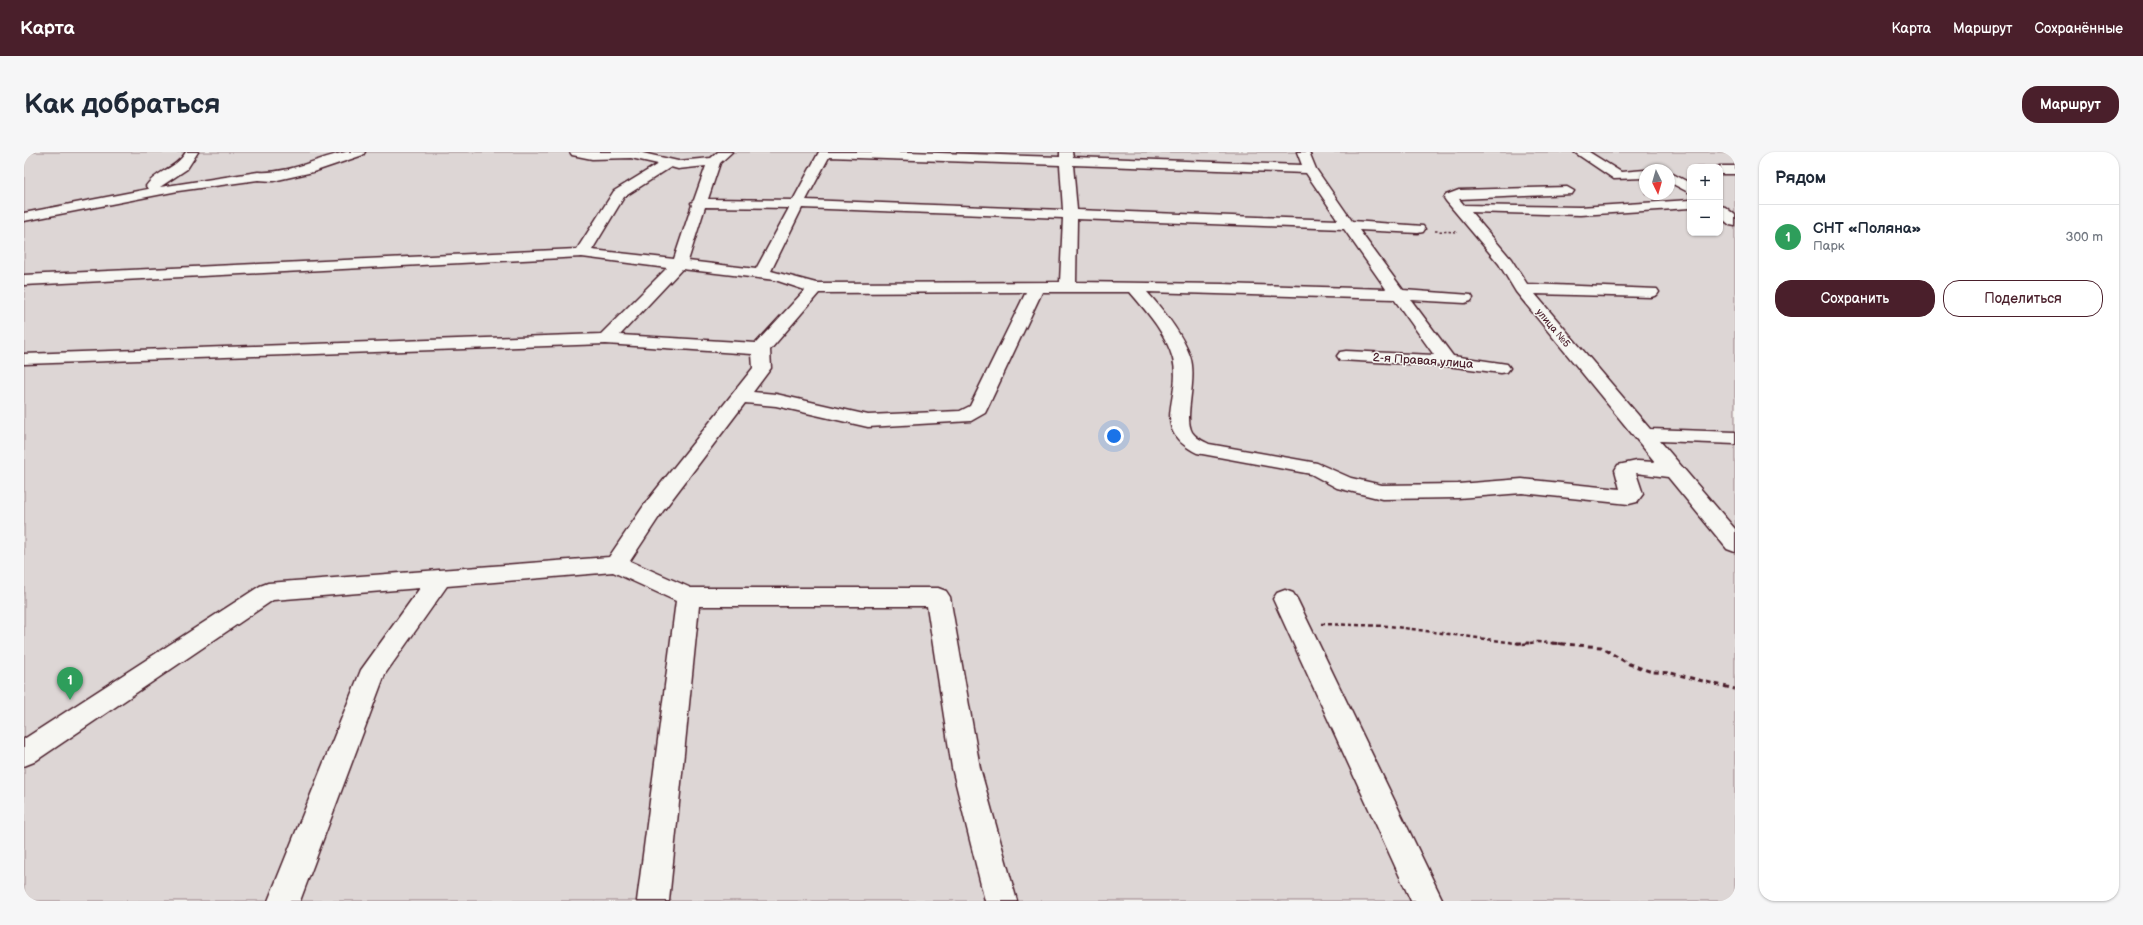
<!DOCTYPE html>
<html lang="ru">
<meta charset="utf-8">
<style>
:root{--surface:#fff;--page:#f6f6f7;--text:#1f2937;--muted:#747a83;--line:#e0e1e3;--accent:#4a1f2b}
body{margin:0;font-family:"Balsamiq Sans",sans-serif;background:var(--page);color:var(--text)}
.controls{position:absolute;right:12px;top:12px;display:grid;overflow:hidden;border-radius:8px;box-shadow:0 1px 3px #0004}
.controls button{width:36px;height:36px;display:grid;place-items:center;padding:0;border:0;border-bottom:1px solid var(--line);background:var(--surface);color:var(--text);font:20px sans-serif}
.compass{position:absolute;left:1615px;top:12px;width:36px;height:36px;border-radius:50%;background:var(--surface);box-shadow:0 1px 3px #0004;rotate:175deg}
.you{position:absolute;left:1090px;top:284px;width:14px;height:14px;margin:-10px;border:3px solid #fff;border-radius:50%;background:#1a73e8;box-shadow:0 0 0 6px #1a73e833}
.badge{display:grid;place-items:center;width:26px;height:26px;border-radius:50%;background:var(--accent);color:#fff;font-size:13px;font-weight:700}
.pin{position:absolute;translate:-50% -33px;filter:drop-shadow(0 1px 2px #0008)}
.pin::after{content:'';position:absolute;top:21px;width:14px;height:12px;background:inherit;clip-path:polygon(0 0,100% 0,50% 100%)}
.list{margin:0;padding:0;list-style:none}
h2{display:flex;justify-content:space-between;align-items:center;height:52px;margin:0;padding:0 16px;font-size:17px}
h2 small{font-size:13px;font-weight:400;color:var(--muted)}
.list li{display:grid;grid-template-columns:26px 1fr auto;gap:12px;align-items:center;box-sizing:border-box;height:64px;padding:0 16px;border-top:1px solid var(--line)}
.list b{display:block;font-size:15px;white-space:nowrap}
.list p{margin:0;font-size:13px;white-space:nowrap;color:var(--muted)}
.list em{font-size:13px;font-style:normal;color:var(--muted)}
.actions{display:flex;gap:8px;padding:12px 16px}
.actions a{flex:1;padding:9px 0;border:1px solid var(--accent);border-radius:16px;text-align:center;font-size:14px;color:var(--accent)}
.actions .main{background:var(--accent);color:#fff}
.map{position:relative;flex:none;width:1711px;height:749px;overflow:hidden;border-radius:16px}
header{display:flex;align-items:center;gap:24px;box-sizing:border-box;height:56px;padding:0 20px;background:var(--accent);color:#fff}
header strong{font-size:19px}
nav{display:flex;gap:22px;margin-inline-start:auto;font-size:14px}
.intro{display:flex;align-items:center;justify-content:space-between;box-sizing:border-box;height:96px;padding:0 24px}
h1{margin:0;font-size:28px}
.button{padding:10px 18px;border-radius:16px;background:var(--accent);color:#fff;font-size:14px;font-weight:700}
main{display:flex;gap:24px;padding:0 24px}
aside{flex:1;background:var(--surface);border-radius:16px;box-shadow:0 1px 3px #0004}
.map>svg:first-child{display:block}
</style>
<header>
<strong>Карта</strong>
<nav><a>Карта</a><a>Маршрут</a><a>Сохранённые</a></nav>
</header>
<div class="intro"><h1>Как добраться</h1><a class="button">Маршрут</a></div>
<main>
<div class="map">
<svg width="1711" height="749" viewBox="0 0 1711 749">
<rect width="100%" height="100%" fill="#f6f6f2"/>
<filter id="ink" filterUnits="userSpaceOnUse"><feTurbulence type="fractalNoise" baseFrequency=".025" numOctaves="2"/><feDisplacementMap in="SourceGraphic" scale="8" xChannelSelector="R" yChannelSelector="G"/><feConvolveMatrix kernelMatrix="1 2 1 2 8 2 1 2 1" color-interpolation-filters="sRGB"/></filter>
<g filter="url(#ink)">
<!-- green -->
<path fill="#ddd6d5" stroke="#947a80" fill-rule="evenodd" d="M0 0H1711V749H0ZM1666 15H1696V81H1666ZM1621 18H1645V42H1621Z"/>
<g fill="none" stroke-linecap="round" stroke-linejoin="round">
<!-- minor casing -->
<g stroke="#4a1f2b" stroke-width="3">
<path id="minor" d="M162 0H174L163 17 136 35 234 20C266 22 292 6 322 0 328 0 335 0 341 0L339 3 289 20 249 29 234 28 154 39 0 69V61L124 37 122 34C133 18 151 18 162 0Z
M546 0H614L654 9 687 6 694 0H708L696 11 684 47 769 48 795 0H884L1036 5V0H1048L1049 5 1278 13 1273 0H1285L1292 17 1328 69 1399 74 1401 77 1399 80 1394 81 1335 78 1379 138 1447 143 1449 146 1447 149 1441 151 1387 148 1429 204 1483 212 1486 216 1483 220 1477 221 1423 214 1316 208 1313 204 1316 200 1322 199 1410 203 1370 147 1123 140C1140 159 1157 180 1166 204 1174 228 1159 265 1168 280 1172 286 1179 289 1185 292L1293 311 1327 326 1358 333 1434 332 1498 327 1596 337 1591 318 1594 313 1613 309 1631 310 1492 140 1475 112 1422 49 1420 46 1422 43 1435 38 1543 35 1550 39 1548 42 1435 47 1440 53 1556 55 1666 48V56L1556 63 1447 60 1487 107 1503 132 1633 137 1635 140 1633 143 1627 145 1511 142 1626 277 1711 280V292L1636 289 1711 377V400L1703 397 1644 325 1612 321 1619 342 1613 350 1605 352 1498 341 1434 346 1358 347 1313 336 1287 322 1173 301C1124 276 1159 247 1149 207 1142 181 1123 160 1106 140H1018L963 257 961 261 947 269 844 275 752 254 721 251 639 359 606 409 667 436H914L922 439 926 445 956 616 993 749H961L928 616 903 454H675L645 749H613L652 449 589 420 423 434 361 522 276 749H244L337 518 396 436 249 448 10 610 0 614V587L236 434 244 431 585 405 623 349 729 216 728 202 582 192 0 212V202L577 182 643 116 558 105 0 133V123L553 97 590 39 634 12 607 6 568 7 548 3ZM805 5 1036 13 1039 58 782 48ZM1049 13 1282 21 1314 68 1053 58ZM682 14 670 48 667 51 668 53 650 107 568 98 600 45 647 15 654 17ZM681 55 765 56 732 117 664 109ZM778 56 1039 66 1036 130 792 131 747 119ZM1053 67 1320 77 1362 137 1198 132 1052 130ZM658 117 751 128 781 138 732 191 596 183ZM1002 140 946 254 936 259 844 263 752 242 729 240 747 216 746 198 795 141Z
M1550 0H1565L1597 20 1621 18V26L1590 27Z
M1696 14H1711V22H1696V15H1693Z
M1645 20 1666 31V41L1645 30Z
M1696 54 1701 55 1711 63V74L1706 73 1696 65Z
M1261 438 1269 441 1273 447 1419 749H1387L1249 447 1253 441Z"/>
</g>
<!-- path-far2 -->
<path stroke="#4a1f2b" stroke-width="1.5" stroke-dasharray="2.5 2" stroke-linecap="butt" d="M1411 79 1434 80"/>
<!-- path-far1 -->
<path stroke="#4a1f2b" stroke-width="2.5" stroke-dasharray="4 3" stroke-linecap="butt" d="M1297 472 1365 474 1499 492 1513 490 1541 492"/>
<!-- path -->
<path stroke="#4a1f2b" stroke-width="3" stroke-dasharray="5 4" stroke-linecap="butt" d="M1493 491H1505
M1528 491 1577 495 1605 512 1628 520 1647 521 1711 537"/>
<!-- minor -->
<use href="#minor" fill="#f6f6f2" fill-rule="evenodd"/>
</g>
</g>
<g text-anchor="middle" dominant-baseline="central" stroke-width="3" stroke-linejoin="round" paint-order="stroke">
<!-- far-street labels -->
<g font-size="10" fill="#4a1f2b" stroke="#f6f6f2">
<text transform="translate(1529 176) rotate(50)">улица №5</text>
</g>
<!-- street labels -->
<g font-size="12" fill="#4a1f2b" stroke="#f6f6f2">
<text transform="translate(1399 209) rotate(4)">2-я Правая улица</text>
</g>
</g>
</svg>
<div class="controls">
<button>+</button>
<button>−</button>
</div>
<svg class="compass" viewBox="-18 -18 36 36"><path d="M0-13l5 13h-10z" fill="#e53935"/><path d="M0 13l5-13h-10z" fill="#747a83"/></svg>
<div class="you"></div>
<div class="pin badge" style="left:46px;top:548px;background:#2e9e5b">1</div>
</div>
<aside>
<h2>Рядом<small></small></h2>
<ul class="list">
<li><span class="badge" style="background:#2e9e5b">1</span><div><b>СНТ «Поляна»</b><p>Парк</p></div><em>300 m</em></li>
</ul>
<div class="actions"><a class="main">Сохранить</a><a>Поделиться</a></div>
</aside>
</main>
